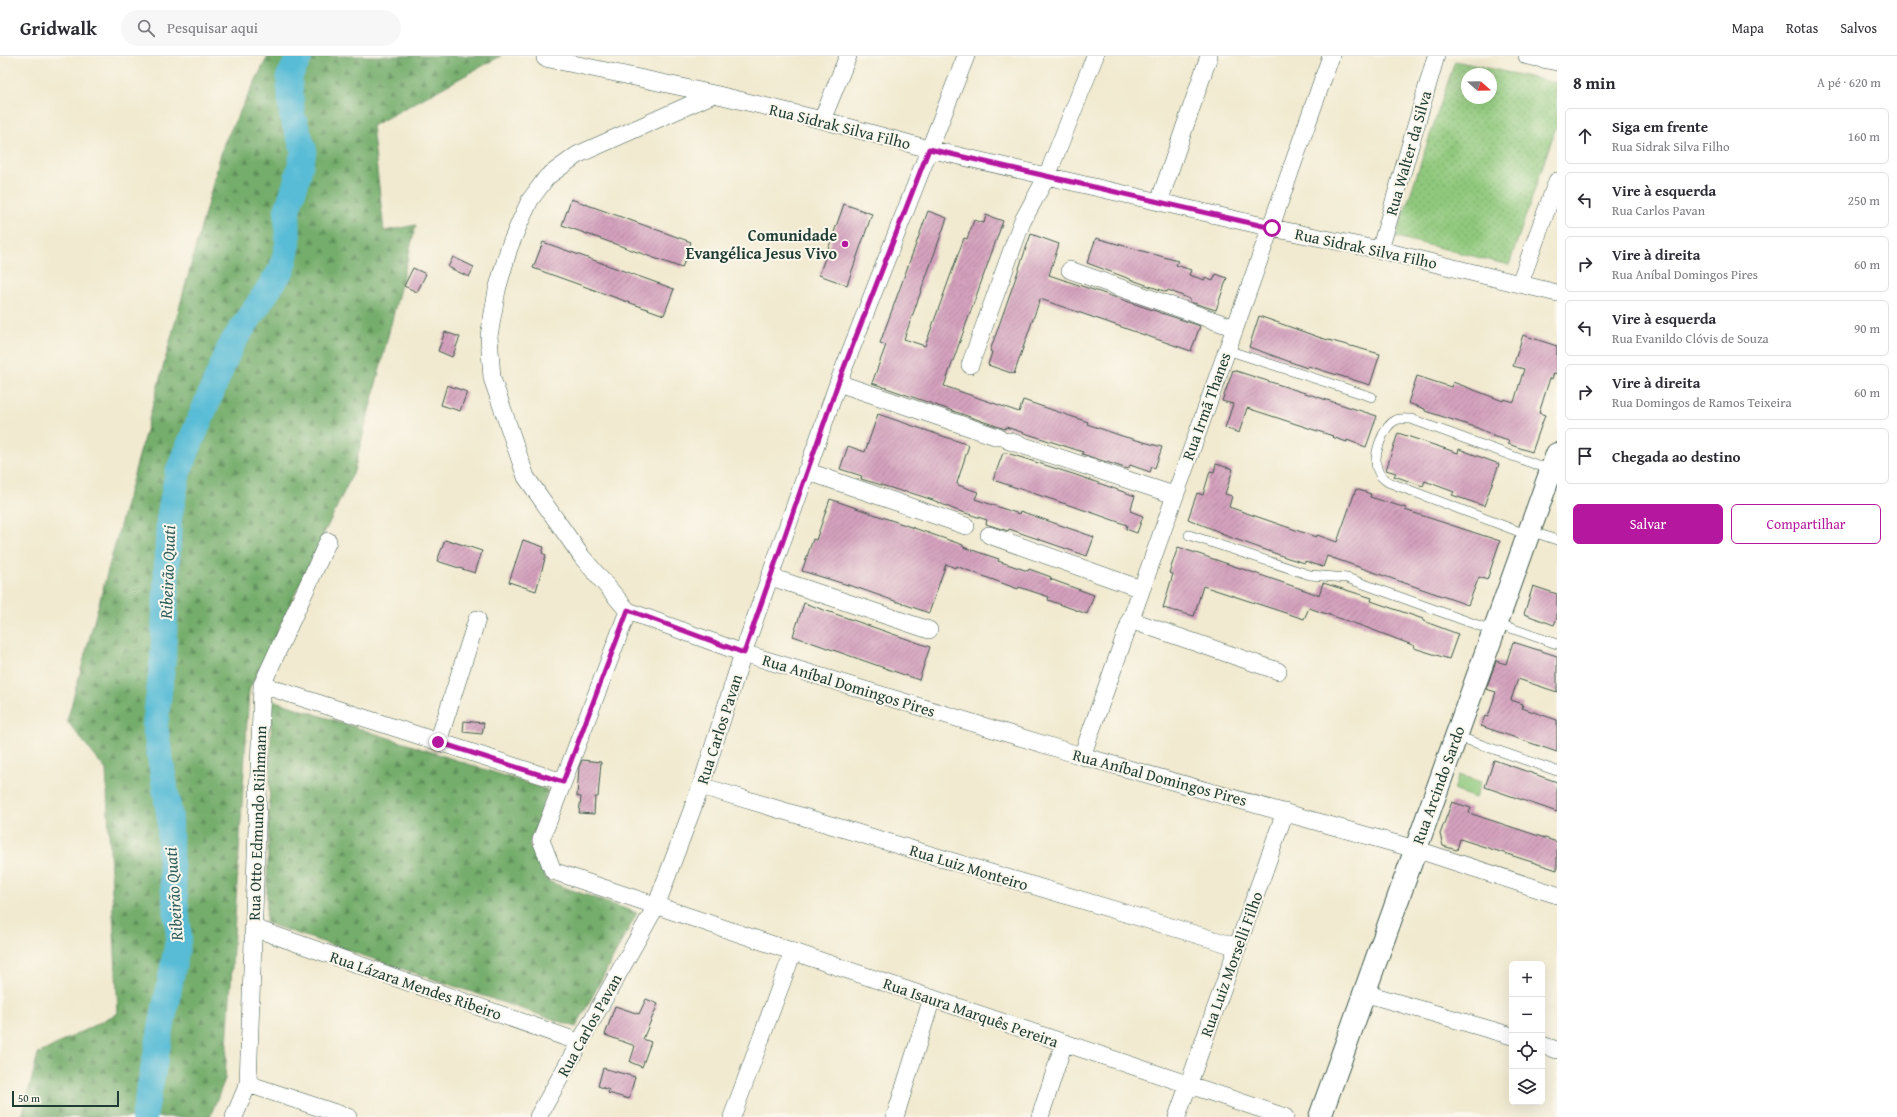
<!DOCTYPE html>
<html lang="pt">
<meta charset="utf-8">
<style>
:root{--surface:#fff;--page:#f7f7f7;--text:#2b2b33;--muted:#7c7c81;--line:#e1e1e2;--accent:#b5179e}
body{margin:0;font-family:"Gentium Book Plus",serif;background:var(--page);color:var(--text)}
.controls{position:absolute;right:12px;bottom:12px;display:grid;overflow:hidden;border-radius:6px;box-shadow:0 4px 16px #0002}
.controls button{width:36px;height:36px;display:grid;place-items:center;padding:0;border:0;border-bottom:1px solid var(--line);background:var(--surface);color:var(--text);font:20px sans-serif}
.compass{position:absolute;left:1461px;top:12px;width:36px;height:36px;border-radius:50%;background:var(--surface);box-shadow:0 4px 16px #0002;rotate:110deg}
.scale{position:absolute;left:12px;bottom:10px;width:107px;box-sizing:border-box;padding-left:4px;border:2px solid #1f3d34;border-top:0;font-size:11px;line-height:14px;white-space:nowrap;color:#1f3d34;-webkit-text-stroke:3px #fbf7ec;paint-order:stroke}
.stop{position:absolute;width:12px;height:12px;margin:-9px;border:3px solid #b5179e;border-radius:50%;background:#fff}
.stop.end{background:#b5179e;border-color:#fff;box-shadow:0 1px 4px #0008}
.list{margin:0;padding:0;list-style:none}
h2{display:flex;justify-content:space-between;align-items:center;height:52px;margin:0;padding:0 16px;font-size:17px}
h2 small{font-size:13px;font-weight:400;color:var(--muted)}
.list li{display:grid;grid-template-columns:26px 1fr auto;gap:12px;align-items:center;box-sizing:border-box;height:56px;margin:0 8px 8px;padding:0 8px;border:1px solid var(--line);border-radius:6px}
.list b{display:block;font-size:15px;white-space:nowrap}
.list p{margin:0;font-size:13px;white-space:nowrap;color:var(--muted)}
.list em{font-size:13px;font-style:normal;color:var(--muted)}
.actions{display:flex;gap:8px;padding:12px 16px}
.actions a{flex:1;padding:9px 0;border:1px solid var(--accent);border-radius:6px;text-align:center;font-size:14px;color:var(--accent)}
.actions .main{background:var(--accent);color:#fff}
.icon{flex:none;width:22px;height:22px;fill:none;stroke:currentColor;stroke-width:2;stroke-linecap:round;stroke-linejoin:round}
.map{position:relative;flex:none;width:1557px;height:1061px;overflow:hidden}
header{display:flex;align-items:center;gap:24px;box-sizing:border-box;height:56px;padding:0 20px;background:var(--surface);border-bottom:1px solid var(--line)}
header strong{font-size:19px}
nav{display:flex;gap:22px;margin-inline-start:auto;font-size:14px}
.search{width:280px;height:36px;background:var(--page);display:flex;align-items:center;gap:10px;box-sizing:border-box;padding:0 14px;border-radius:22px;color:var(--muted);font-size:15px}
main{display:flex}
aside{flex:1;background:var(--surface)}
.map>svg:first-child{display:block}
</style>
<header>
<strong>Gridwalk</strong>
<div class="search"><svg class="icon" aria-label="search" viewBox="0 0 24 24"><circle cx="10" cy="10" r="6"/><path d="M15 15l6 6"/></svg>Pesquisar aqui</div>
<nav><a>Mapa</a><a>Rotas</a><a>Salvos</a></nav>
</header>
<main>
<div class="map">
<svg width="1557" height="1061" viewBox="0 0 1557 1061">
<defs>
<pattern id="forest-firs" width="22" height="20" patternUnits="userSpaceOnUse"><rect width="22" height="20" fill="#74ad6c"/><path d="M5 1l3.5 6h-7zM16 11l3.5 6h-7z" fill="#5f8e5a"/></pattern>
<pattern id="park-dots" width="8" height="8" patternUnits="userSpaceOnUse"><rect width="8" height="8" fill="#90c97d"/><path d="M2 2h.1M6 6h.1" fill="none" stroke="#75a467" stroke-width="1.8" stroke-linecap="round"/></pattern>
<pattern id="building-hatch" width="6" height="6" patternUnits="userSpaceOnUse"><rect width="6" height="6" fill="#d4a1bd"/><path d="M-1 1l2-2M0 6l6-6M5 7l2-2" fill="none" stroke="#ab849a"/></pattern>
</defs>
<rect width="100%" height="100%" fill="#fbf7ec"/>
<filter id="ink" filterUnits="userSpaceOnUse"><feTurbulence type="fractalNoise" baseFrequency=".025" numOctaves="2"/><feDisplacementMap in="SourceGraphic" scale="8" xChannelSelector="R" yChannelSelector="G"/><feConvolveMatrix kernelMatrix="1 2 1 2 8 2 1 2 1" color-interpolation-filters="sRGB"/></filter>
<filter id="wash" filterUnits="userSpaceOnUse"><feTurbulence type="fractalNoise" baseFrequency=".012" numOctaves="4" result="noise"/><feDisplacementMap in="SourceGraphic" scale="16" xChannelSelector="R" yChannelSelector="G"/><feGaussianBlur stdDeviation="0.9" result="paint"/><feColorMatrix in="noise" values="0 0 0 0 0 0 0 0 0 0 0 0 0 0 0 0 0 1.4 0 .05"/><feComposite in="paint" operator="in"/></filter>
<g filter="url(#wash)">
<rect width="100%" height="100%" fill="#f1ead0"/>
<!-- grass -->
<path fill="#90c97d" stroke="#588358" d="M1459 719 1481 726 1475 742 1454 734Z"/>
<!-- forest -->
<path fill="url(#forest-firs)" stroke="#4a7550" d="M268 0H501L372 70 384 175 416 169 354 415 249 634 225 1023 210 1061H22L38 998 118 957 106 714 67 665 224 87Z
M272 644 548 734 529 789 547 825 637 857 576 971 266 867Z"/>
<!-- park -->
<path fill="url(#park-dots)" stroke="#588358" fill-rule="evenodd" d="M1455 5 1557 27V68L1509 209 1396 181ZM1467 18H1491V42H1467Z"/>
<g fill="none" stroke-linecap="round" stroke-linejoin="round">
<!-- river -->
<path stroke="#58bcd6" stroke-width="26" d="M144 1061 179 880 170 799V763L155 670 163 602 169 463 178 416 231 289 282 213 288 188 287 154 296 127 304 94 292 59 289 21 300 0"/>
</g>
<g id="blocks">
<!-- building -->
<path fill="url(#building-hatch)" d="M571 143 691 186 682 212 562 169Z
M844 148 872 158 847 229 819 219Z
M928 155 947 162 904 283 925 290 964 182 967 183 974 164 984 167 986 159 1003 165 944 330 1019 356 1023 344 1088 366 1087 368 1122 380 1162 391 1155 412 1152 411 1150 416 1130 409 1128 413 1082 398 1083 396 1006 371 1005 373 872 327 886 289 880 287Z
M1031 178 1059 188 1049 219 1200 270 1191 295 1040 243 1014 318 988 309 992 296 990 295Z
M1096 182 1178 205 1176 209 1191 214 1189 219 1205 224V222L1213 225 1216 218 1227 222 1216 254 1190 246V243L1168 234 1167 236 1146 229 1087 207Z
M543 186 674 233 664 259 533 212Z
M453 201 474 211 469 221 448 211Z
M413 212 426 218 417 236 404 230Z
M1259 260 1321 282 1380 298 1370 329 1308 310 1307 312 1249 291Z
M445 276 460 281 452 301 438 295Z
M1523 279 1557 290V318L1554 317 1552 323 1550 322 1539 357 1545 359 1532 396 1508 388 1509 385 1492 380 1493 379 1475 371 1425 355V353L1408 347 1417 320 1451 331 1453 326 1503 345 1504 343 1514 346 1524 313 1513 310Z
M1233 314 1377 360 1366 391 1347 384V386L1332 381 1333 380 1247 352 1239 377 1225 372 1233 348 1222 345Z
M447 329 467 336 460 355 441 349Z
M878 358 969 389 957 427 958 429 978 436 975 443 1019 458 1020 455 1094 481 1087 500 1009 473 1008 475 989 469 986 468 987 464 953 453 933 444 905 435 904 436 878 428 861 423 862 420 840 413 848 390 865 396Z
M1398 377 1458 397 1459 393 1499 408 1484 450 1452 439 1454 436 1425 425 1423 430 1394 420 1396 417 1386 414Z
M1003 397H1007L1076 419 1135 440 1130 455 1143 460 1137 477 1126 473 1127 469 1096 458 993 424Z
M1216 408 1233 413 1225 438 1232 440 1229 451 1316 481 1317 479 1337 486 1356 433 1371 438 1370 441 1406 452 1405 454 1500 485 1487 524 1479 521 1468 549 1327 500 1323 511 1305 505V507L1288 502 1221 478 1222 477 1188 463 1197 437 1203 439 1210 415 1214 416Z
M830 443 963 489V491L999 503 998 505 1028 515 1029 513 1051 521 1050 523 1094 539 1087 558 1048 544 1049 541 1019 531 1018 533 956 510 955 512 946 508 929 557 858 532 802 515 813 483 816 484Z
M445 484 454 487V486L482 495 475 517 437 505Z
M523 484 544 491 542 497 546 499 536 535 509 526Z
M1178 491 1319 539 1323 527 1372 542 1371 545 1423 563V565L1458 578 1449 603 1414 592 1415 590 1365 571 1309 552 1304 563 1203 530 1194 560 1163 552 1173 518 1169 517Z
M1533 530 1557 538V562L1554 569 1524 558Z
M804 547 930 591 919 624 793 580Z
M1513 586 1557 600V636L1518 623 1511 644 1523 648 1522 652 1557 664V696L1481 670 1485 660 1488 661 1496 636 1486 633 1496 605 1506 608Z
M464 665 484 667 482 678 463 676Z
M582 704 601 706 598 741H595L594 758 579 757 581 741 577 740 579 711Z
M1494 704 1557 726V756L1485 731Z
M1452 746 1471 752 1469 757 1557 786V814L1460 783 1457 794 1443 790 1440 778Z
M646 943 658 948 643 983 651 986 642 1011 630 1006 635 990 605 979 615 950 639 958Z
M603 1012 635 1021 629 1043 608 1037 609 1034 598 1030Z"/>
</g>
</g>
<g filter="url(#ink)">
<use href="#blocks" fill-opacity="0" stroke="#3e574b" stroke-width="1"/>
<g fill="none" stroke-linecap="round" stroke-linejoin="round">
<!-- lane casing -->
<g stroke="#3e574b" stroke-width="10">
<path id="lane" d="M1227 294 1372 341
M1530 475 1557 484
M1189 479 1310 519 1347 522 1494 575
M1528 479 1388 426C1382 422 1379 419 1377 412 1373 399 1383 370 1396 364 1400 362 1407 363 1411 363L1551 414
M1496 567 1557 588
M1456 680 1557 715"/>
</g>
<!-- street casing -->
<g stroke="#3e574b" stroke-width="18">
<path id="street" d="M545 0V2L714 38 822 64 929 93 1272 172 1380 194 1557 237
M1527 0 1557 6
M714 38 577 99 547 121 530 144 520 166 509 192 497 234 489 280 492 322 526 421 582 501 628 555 743 597 1082 700 1415 793 1557 839
M822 64 848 0
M1159 146 1209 0
M1380 194 1436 0
M1070 214 1235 272
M1520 227 1557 125
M970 309 1022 166 1047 120 1095 0
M838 327 998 381
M1009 385 1174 439
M806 415 966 470
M989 479 1141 533
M771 521 929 574
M628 555 541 784 553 815 1285 1061
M1130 564 1278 615
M262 629 563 726
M438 686 477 563
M1082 700C1164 467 1250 234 1331 0
M701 730 1238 891
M254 872 579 986
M1364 937 1512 980
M1542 989 1557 994
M248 1028 348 1061
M234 1061 248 1028 262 629 328 485
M538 1061 656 850 701 730 743 597 838 327 966 0
M732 1061 793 896
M895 1061 932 942
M1040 1061 1064 987
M1177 1061 1285 756"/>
</g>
<!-- secondary casing -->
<g stroke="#3e574b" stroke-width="24">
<path id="secondary" d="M1320 1061 1557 398"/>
</g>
<!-- lane -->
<use href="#lane" stroke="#fff" stroke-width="9"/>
<!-- street -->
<use href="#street" stroke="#fff" stroke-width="17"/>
<!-- secondary -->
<use href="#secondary" stroke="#fff" stroke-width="22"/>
</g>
</g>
<g fill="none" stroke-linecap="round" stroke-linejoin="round" filter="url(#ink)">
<!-- route -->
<path stroke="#b5179e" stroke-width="5" d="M438 686 563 726 628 554 744 597 838 327 929 93 1272 172"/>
</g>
<!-- markers -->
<circle fill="#b5179e" stroke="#fbf7ec" stroke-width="1.5" cx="845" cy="188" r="4"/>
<g text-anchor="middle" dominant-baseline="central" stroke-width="4" stroke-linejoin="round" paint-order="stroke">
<!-- street labels -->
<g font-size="16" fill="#1f3d34" stroke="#fbf7ec">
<text transform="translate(840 70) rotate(14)">Rua Sidrak Silva Filho</text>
<text transform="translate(1408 97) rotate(-74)">Rua Walter da Silva</text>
<text transform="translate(1366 192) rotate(12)">Rua Sidrak Silva Filho</text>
<text transform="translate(1206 350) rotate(-70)">Rua Irmã Thanes</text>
<text transform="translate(849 629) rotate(17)">Rua Aníbal Domingos Pires</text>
<text transform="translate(719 673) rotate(-72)">Rua Carlos Pavan</text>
<text transform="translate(1160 721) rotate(15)">Rua Aníbal Domingos Pires</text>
<text transform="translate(1438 729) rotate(-70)">Rua Arcindo Sardo</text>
<text transform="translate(257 767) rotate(-88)">Rua Otto Edmundo Riihmann</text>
<text transform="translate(969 811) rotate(17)">Rua Luiz Monteiro</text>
<text transform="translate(1231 908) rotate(-70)">Rua Luiz Morselli Filho</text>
<text transform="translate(416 929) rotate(19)">Rua Lázara Mendes Ribeiro</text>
<text transform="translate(971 956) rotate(19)">Rua Isaura Marquês Pereira</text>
<text transform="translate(589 969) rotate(-61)">Rua Carlos Pavan</text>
</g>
<!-- poi labels -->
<g font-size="16" font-weight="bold" fill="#1f3d34" stroke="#fbf7ec" text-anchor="end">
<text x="837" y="179">Comunidade<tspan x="837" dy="18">Evangélica Jesus Vivo</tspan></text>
</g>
<!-- water labels -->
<g font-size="17" font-style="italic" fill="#2d5d5c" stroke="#fbf7ec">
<text transform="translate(167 516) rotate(-88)">Ribeirão Quati</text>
<text transform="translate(173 838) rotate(-94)">Ribeirão Quati</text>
</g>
</g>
</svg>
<div class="controls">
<button>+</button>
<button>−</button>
<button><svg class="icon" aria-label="locate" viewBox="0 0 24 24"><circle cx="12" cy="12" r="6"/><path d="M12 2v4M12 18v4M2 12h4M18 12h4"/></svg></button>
<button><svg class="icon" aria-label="layers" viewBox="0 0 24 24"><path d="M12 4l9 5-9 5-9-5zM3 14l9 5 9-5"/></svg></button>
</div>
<svg class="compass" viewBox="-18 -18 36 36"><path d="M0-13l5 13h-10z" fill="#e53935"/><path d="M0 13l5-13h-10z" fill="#7c7c81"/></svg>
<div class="scale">50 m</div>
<div class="stop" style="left:1272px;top:172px"></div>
<div class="stop end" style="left:438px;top:686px"></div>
</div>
<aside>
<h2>8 min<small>A pé · 620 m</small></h2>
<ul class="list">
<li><svg class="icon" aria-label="ahead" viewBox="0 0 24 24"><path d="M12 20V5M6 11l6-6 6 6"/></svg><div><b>Siga em frente</b><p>Rua Sidrak Silva Filho</p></div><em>160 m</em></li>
<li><svg class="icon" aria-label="left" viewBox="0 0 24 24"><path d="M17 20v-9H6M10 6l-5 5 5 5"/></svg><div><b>Vire à esquerda</b><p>Rua Carlos Pavan</p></div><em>250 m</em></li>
<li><svg class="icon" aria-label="right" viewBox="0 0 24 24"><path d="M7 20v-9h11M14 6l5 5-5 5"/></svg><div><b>Vire à direita</b><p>Rua Aníbal Domingos Pires</p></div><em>60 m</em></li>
<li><svg class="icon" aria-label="left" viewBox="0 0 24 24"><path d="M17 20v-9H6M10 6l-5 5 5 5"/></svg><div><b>Vire à esquerda</b><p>Rua Evanildo Clóvis de Souza</p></div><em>90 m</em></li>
<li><svg class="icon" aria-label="right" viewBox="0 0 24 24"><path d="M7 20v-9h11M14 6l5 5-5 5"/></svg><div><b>Vire à direita</b><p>Rua Domingos de Ramos Teixeira</p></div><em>60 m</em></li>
<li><svg class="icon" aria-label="arrive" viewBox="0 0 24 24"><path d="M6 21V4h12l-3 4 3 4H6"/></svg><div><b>Chegada ao destino</b></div></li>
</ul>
<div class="actions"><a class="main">Salvar</a><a>Compartilhar</a></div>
</aside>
</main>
